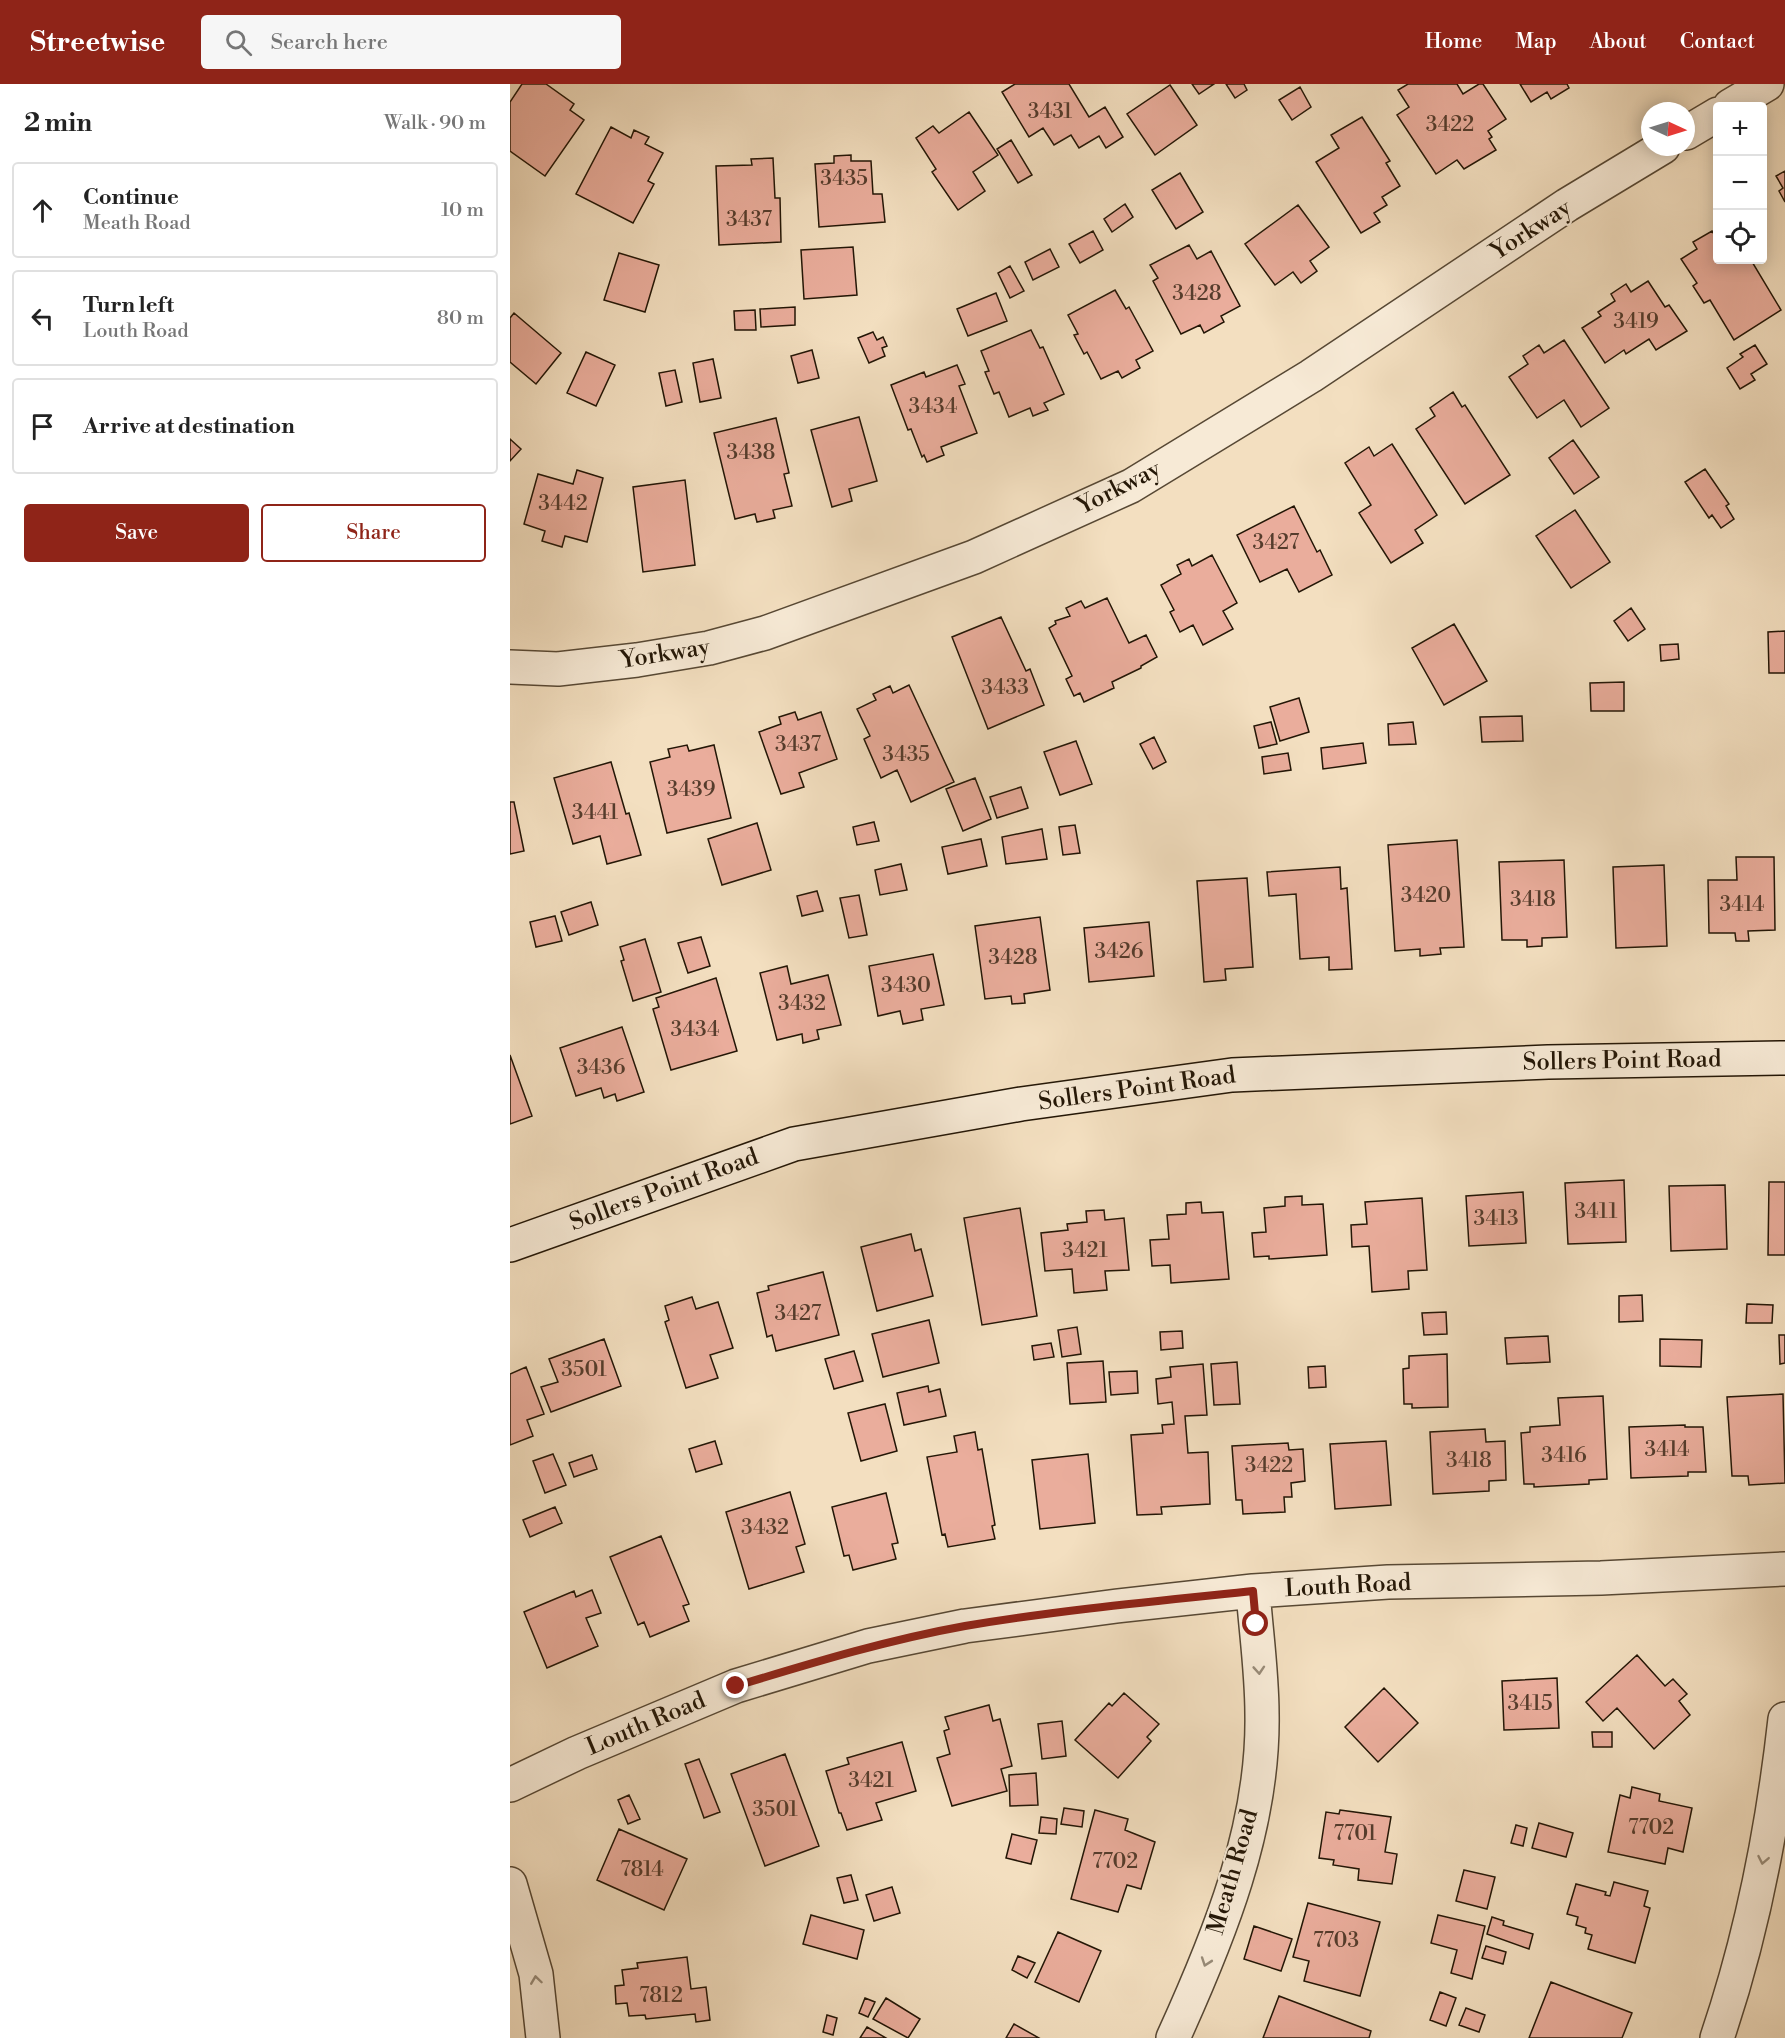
<!DOCTYPE html>
<meta charset="utf-8">
<style>
:root{--surface:#fff;--page:#f6f6f6;--text:#222;--muted:#767676;--line:#e0e0e0;--accent:#8f2418}
body{margin:0;font-family:"Libre Bodoni",serif;background:var(--page);color:var(--text)}
.controls{position:absolute;right:18px;top:18px;display:grid;overflow:hidden;border-radius:6px;box-shadow:0 3px 15px #0003}
.controls button{width:54px;height:54px;display:grid;place-items:center;padding:0;border:0;border-bottom:2px solid var(--line);background:var(--surface);color:var(--text);font:30px sans-serif}
.compass{position:absolute;left:1131px;top:18px;width:54px;height:54px;border-radius:50%;background:var(--surface);box-shadow:0 3px 15px #0003;rotate:94deg}
.stop{position:absolute;width:18px;height:18px;margin:-14px;border:4px solid #8f2418;border-radius:50%;background:#fff}
.stop.end{background:#8f2418;border-color:#fff;box-shadow:0 2px 6px #0008}
.list{margin:0;padding:0;list-style:none}
h2{display:flex;justify-content:space-between;align-items:center;height:78px;margin:0;padding:0 24px;font-size:26px}
h2 small{font-size:20px;font-weight:400;color:var(--muted)}
.list li{display:grid;grid-template-columns:39px 1fr auto;gap:18px;align-items:center;box-sizing:border-box;height:96px;margin:0 12px 12px;padding:0 12px;border:2px solid var(--line);border-radius:6px}
.list b{display:block;font-size:22px;white-space:nowrap}
.list p{margin:0;font-size:20px;white-space:nowrap;color:var(--muted)}
.list em{font-size:20px;font-style:normal;color:var(--muted)}
.actions{display:flex;gap:12px;padding:18px 24px}
.actions a{flex:1;padding:14px 0;border:2px solid var(--accent);border-radius:6px;text-align:center;font-size:21px;color:var(--accent)}
.actions .main{background:var(--accent);color:#fff}
.icon{flex:none;width:33px;height:33px;fill:none;stroke:currentColor;stroke-width:2;stroke-linecap:round;stroke-linejoin:round}
.map{position:relative;flex:none;width:1275px;height:1954px;overflow:hidden}
header{display:flex;align-items:center;gap:36px;box-sizing:border-box;height:84px;padding:0 30px;background:var(--accent);color:#fff}
header strong{font-size:28px}
nav{display:flex;gap:33px;margin-inline-start:auto;font-size:21px}
.search{width:420px;height:54px;background:var(--page);display:flex;align-items:center;gap:15px;box-sizing:border-box;padding:0 21px;border-radius:6px;color:var(--muted);font-size:22px}
main{display:flex}
aside{flex:1;background:var(--surface)}
.map>svg:first-child{display:block}
</style>
<header>
<strong>Streetwise</strong>
<div class="search"><svg class="icon" aria-label="search" viewBox="0 0 24 24"><circle cx="10" cy="10" r="6"/><path d="M15 15l6 6"/></svg>Search here</div>
<nav><a>Home</a><a>Map</a><a>About</a><a>Contact</a></nav>
</header>
<main>
<aside>
<h2>2 min<small>Walk · 90 m</small></h2>
<ul class="list">
<li><svg class="icon" aria-label="ahead" viewBox="0 0 24 24"><path d="M12 20V5M6 11l6-6 6 6"/></svg><div><b>Continue</b><p>Meath Road</p></div><em>10 m</em></li>
<li><svg class="icon" aria-label="left" viewBox="0 0 24 24"><path d="M17 20v-9H6M10 6l-5 5 5 5"/></svg><div><b>Turn left</b><p>Louth Road</p></div><em>80 m</em></li>
<li><svg class="icon" aria-label="arrive" viewBox="0 0 24 24"><path d="M6 21V4h12l-3 4 3 4H6"/></svg><div><b>Arrive at destination</b></div></li>
</ul>
<div class="actions"><a class="main">Save</a><a>Share</a></div>
</aside>
<div class="map">
<svg width="1275" height="1954" viewBox="0 0 1275 1954">
<rect width="100%" height="100%" fill="#f3dfc0"/>
<filter id="stains"><feTurbulence type="fractalNoise" baseFrequency=".00333" numOctaves="4"/><feColorMatrix values="0 0 0 0 .2 0 0 0 0 .09 0 0 0 0 .02 0 0 0 .5 -.17"/></filter>
<radialGradient id="worn" r=".72"><stop offset=".6" stop-color="#630" stop-opacity="0"/><stop offset="1" stop-color="#630" stop-opacity=".3"/></radialGradient>
<!-- building -->
<path fill="#eaad9c" stroke="#231606" stroke-width="1.5" d="M12 0H36L64 20 60 26 74 36 35 92 0 67V18Z
M505 0H559L579 33 595 23 613 53 596 64 589 52 569 64 561 51 544 61 533 44 519 53 492 8Z
M682 0H704L689 10Z
M716 0H734L737 6 725 14Z
M898 0H947L953 10 969 0H973L996 35 978 47 982 53 979 55 986 66 954 85 947 76 926 90 887 31 899 23 888 6Z
M1010 0H1057L1059 4 1041 15 1037 8 1021 18Z
M660 1 687 41 645 71 617 30Z
M790 3 801 23 782 36 769 16Z
M459 28 488 71 463 88 475 107 448 126 422 88 426 85 406 54 423 42 429 49Z
M852 33 880 77 876 79 890 102 872 113 877 121 864 129 870 138 851 149 806 78 829 64 821 51Z
M101 43 121 54 124 46 139 53 135 60 153 69 138 97 144 100 123 139 66 110Z
M501 56 522 91 508 99 487 65Z
M341 71V77H361L363 110H372L375 138 309 143 305 80 324 79V72Z
M263 74 265 114H270L271 158 209 161 206 82 242 81 241 75Z
M1275 87V118L1269 107 1273 104 1266 92Z
M670 89 693 128 666 145 642 106Z
M615 120 623 133 602 148 594 135Z
M788 121 819 163 800 177 807 187 791 199 783 188 765 201 735 160Z
M583 147 593 166 570 179 559 160Z
M1202 147 1206 153 1208 151V176H1241L1271 226 1224 256 1200 216 1194 219 1183 202 1187 199 1171 175 1187 165 1183 158Z
M679 161 687 175 701 167 730 222 711 232 714 238 694 249 690 241 671 250 643 197 648 194 640 181Z
M343 163 347 211 294 215 291 166Z
M540 165 549 183 523 196 515 178Z
M109 169 149 181 135 228 94 216Z
M500 182 514 207 500 214 488 189Z
M1138 197 1155 223 1159 221 1177 247 1146 266 1139 255 1116 270 1114 266 1095 279 1072 244 1091 232 1088 228 1105 217 1101 210 1116 200 1121 208Z
M605 206 616 225 619 223 643 267 626 276 630 284 612 294 608 287 591 295 577 268 574 270 564 251 568 250 558 231Z
M486 209 497 237 458 252 447 225Z
M285 223V241L251 243 250 225Z
M245 226 246 246H225L224 227Z
M4 229 51 269 26 300 0 278V234Z
M521 246 530 264 533 263 554 310 534 319 538 326 523 332 520 324 499 333 489 308 484 310 475 288 479 287 471 267Z
M363 248 367 256 373 253 377 262 372 264 375 272 359 279 348 254Z
M1054 256 1099 324 1071 343 1054 316 1027 334 999 293 1018 280 1013 272 1029 261 1034 269Z
M1245 261 1257 280 1241 290 1245 296 1230 305 1217 284 1233 273 1230 270Z
M302 266 309 294 288 299 281 272Z
M76 268 105 281 86 322 57 309Z
M203 275 211 314 190 318 183 279Z
M447 281 455 300 449 302 467 349 431 363 434 371 417 378 414 371 412 373 401 345 398 346 381 301 414 288 416 293Z
M165 286 172 318 156 322 149 289Z
M943 308 952 323 955 321 1000 391 955 420 906 345 925 332 920 324Z
M349 333 367 397 339 405 342 417 322 423 301 346Z
M266 334 279 389 274 390 282 422 263 426 265 434 247 438 245 430 225 435 204 349Z
M0 355 11 365 0 377Z
M1063 356 1089 393 1064 410 1039 374Z
M882 360 927 431 905 446 913 459 881 479 849 429 861 421 835 379 859 363 864 372Z
M1195 385 1219 420 1216 422 1224 435 1211 444 1202 431 1199 434 1175 398Z
M67 386 93 394 77 458 55 452 52 463 32 457 35 447 14 440 28 390 63 400Z
M175 396 185 481 133 488 123 403Z
M784 422 807 468 810 466 822 491 789 508 777 485 750 498 727 451Z
M1065 426 1100 478 1061 504 1026 452Z
M702 471 727 519 713 527 723 545 693 561 683 541 670 548 660 528 664 526 651 501 671 490 667 481 679 475 682 482Z
M597 514 619 559 636 551 647 573 631 582V584L602 598 604 604 574 618 570 609 564 612 556 595 562 592 539 544 546 540 545 537 560 532 556 524 571 517 575 524Z
M1121 524 1135 545 1118 557 1104 537Z
M491 533 516 587 520 585 534 621 478 645 442 553Z
M944 540 977 597 934 621 902 564Z
M1275 547V589H1259L1258 548Z
M1168 560 1169 575 1151 577 1150 561Z
M1114 598V627H1081L1080 599Z
M399 601 444 698 401 718 387 686 371 694 354 655 360 652 347 625 366 616 363 610 380 602 383 609Z
M789 614 799 648 770 657 760 623Z
M285 628 288 636 311 628 327 675 289 689 294 703 271 710 249 648 271 640 269 633Z
M1012 632 1013 657 972 658 970 633Z
M761 638 767 660 749 664 744 642Z
M903 638 906 660 879 661 878 640Z
M644 653 656 678 643 685 630 660Z
M566 657 582 700 550 711 534 668Z
M853 659 856 679 813 685 811 664Z
M177 661 179 667 204 661 221 734 157 749 140 678 160 673 158 665Z
M778 669 781 686 754 690 752 673Z
M101 678 116 730 119 729 131 771 97 780 90 752 63 760 44 694Z
M465 694 481 735 453 747 436 705Z
M511 703 518 724 487 734 480 713Z
M0 718H4L14 767 0 770Z
M364 738 369 757 347 761 343 743Z
M247 739 261 786 212 801 198 755Z
M565 741 570 769 553 771 549 743Z
M532 745 537 775 496 780 492 753Z
M471 755 477 782 438 790 432 763Z
M947 756 954 863 930 864 931 870 910 872V865L885 867 878 761Z
M1226 773H1264L1265 846 1238 847 1239 857H1226L1225 849H1199L1198 796H1227Z
M1054 776 1057 853 1032 854V862L1017 863V856H992L989 778Z
M391 780 397 806 370 811 365 786Z
M1154 781 1157 862 1106 864 1103 783Z
M830 783 831 805 837 804 842 885 819 886V873L790 875 786 810 759 812 757 788Z
M737 794 743 883 715 885 716 896 694 898 687 797Z
M307 807 313 827 292 832 287 812Z
M349 811 357 851 339 854 330 814Z
M81 818 88 841 59 851 51 828Z
M45 832 52 857 26 863 20 838Z
M530 833 540 906 514 910 515 919 502 920 501 912 475 915 465 842Z
M639 838 644 892 579 898 574 844Z
M191 853 200 882 178 889 168 859Z
M135 855 151 908 123 917 111 877 114 876 110 863Z
M423 870 434 921 411 925 413 936 393 940 390 927 368 932 359 882Z
M277 882 281 900 318 891 331 941 307 946 309 955 293 959 292 950 267 956 250 889Z
M206 894 227 967 161 986 143 925 149 923 146 914Z
M112 943 134 1008 107 1017 105 1010 94 1014 91 1004 66 1012 50 964Z
M0 971 22 1032 0 1040Z
M1114 1096 1116 1158 1058 1160 1055 1099Z
M1259 1098H1275V1171H1258Z
M1215 1101 1217 1165 1161 1167 1159 1102Z
M1013 1108 1016 1159 959 1162 956 1112Z
M792 1112V1121L813 1120 817 1171 759 1175V1172L744 1173 742 1149 756 1148 754 1124 775 1122V1113Z
M912 1114 917 1186 898 1187 899 1205 862 1208 859 1162 842 1163 841 1141 857 1140 855 1118Z
M691 1118 692 1129 713 1128 719 1195 661 1199 660 1181 642 1182 640 1156 659 1155 657 1131 676 1130V1119Z
M510 1124 527 1232 472 1241 454 1134Z
M594 1126 595 1136 614 1134 619 1186 595 1187 597 1206 564 1209 562 1185 535 1187 531 1149 558 1146 557 1140 577 1138 576 1127Z
M401 1150 405 1167 411 1165 423 1212 367 1227 351 1163Z
M313 1188 329 1251 266 1267 262 1251 257 1253 247 1209 259 1206 258 1202Z
M1132 1211 1133 1237 1109 1238V1212Z
M182 1213 186 1225 208 1218 223 1264 200 1271 208 1294 176 1304 155 1238 159 1236 155 1222Z
M1237 1220 1263 1221 1262 1239H1236Z
M936 1228 937 1250 914 1251 912 1229Z
M419 1236 429 1279 373 1293 362 1250Z
M567 1243 571 1270 552 1273 548 1246Z
M672 1247 673 1264 651 1266 650 1248Z
M1269 1251H1275V1279L1270 1280Z
M1038 1252 1040 1278 997 1280 995 1254Z
M94 1255 111 1302 41 1328 31 1303 48 1298 39 1275Z
M1150 1255 1192 1256 1191 1283 1150 1282Z
M541 1259 544 1273 524 1276 522 1262Z
M344 1267 353 1297 324 1305 315 1275Z
M937 1270 938 1323 902 1324V1320H894L893 1285 899 1284V1272Z
M593 1277 596 1318 560 1320 557 1279Z
M727 1278 730 1320 704 1321 701 1280Z
M693 1280 697 1331 675 1332 678 1369 698 1368 700 1420 651 1423 652 1430 627 1431 621 1351 653 1349 652 1341 664 1340 662 1318 648 1320 646 1295 661 1293 660 1283Z
M815 1282 816 1303 799 1304 798 1283Z
M16 1283 34 1330 17 1336 23 1352 0 1361V1290Z
M627 1287 628 1309 601 1311 599 1288Z
M418 1302 419 1308 430 1305 436 1332 394 1341 387 1309Z
M1273 1310 1275 1399 1239 1401 1238 1392H1222L1217 1313Z
M1093 1312 1097 1395 1079 1396V1400L1024 1403V1400H1014L1011 1349 1020 1348V1343L1050 1341 1048 1314Z
M375 1320 387 1367 351 1377 338 1329Z
M1175 1341V1343H1193L1196 1388H1178V1392L1121 1394 1119 1343Z
M975 1345 976 1358 995 1357 996 1396 979 1397V1407L923 1410 920 1348Z
M465 1348 468 1366 472 1365 485 1441 482 1442 485 1455 438 1463 435 1450 432 1451 417 1373 447 1368 444 1352Z
M205 1357 212 1380 186 1388 179 1365Z
M876 1357 881 1421 825 1425 820 1360Z
M778 1359 779 1366 793 1365 795 1397 781 1399 782 1413H774L775 1428 733 1430 732 1416H726L722 1362Z
M43 1370 56 1401 35 1409 23 1377Z
M578 1370 585 1439 530 1445 522 1376Z
M82 1371 87 1385 64 1393 59 1379Z
M280 1408 295 1460 286 1463 294 1488 239 1505 216 1428Z
M376 1409 388 1459 382 1460 386 1475 343 1486 339 1471 334 1472 322 1423Z
M45 1423 52 1439 20 1453 13 1436Z
M151 1452 179 1520 173 1522 179 1537 140 1553 134 1538 128 1541 100 1473Z
M82 1506 91 1529 76 1534 88 1562 37 1584 14 1528 64 1507 66 1513Z
M1127 1571 1155 1602 1163 1595 1177 1610 1169 1617 1180 1631 1144 1665 1107 1624 1093 1637 1076 1618Z
M1047 1594 1049 1644 994 1646 992 1597Z
M874 1604 908 1639 868 1678 835 1643Z
M614 1609 649 1640 637 1653 641 1657 608 1694 565 1656 599 1619 602 1622Z
M479 1621 483 1637 490 1635 502 1682 491 1685 497 1707 442 1722 427 1674 440 1670 434 1647 439 1645 435 1633Z
M552 1637 556 1672 532 1675 528 1640Z
M1082 1648H1102V1663H1083Z
M392 1658 406 1707 366 1719 372 1736 337 1746 331 1729H329L316 1687 339 1680 337 1674Z
M275 1670 309 1762 255 1782 221 1690Z
M189 1675 210 1728 194 1734 175 1680Z
M526 1689 528 1721 500 1722 499 1691Z
M1122 1703 1150 1710 1149 1717 1182 1724 1173 1768 1158 1764 1155 1780 1098 1768 1110 1711 1120 1714Z
M119 1711 130 1735 118 1740 108 1716Z
M554 1724 574 1727 572 1743 551 1740Z
M585 1726 618 1735 615 1746 645 1758 631 1805 617 1801 608 1828 561 1815Z
M830 1726 881 1733 875 1768 887 1770 882 1800 848 1796 849 1785 823 1781 824 1776 809 1774 816 1728 829 1730Z
M531 1733 547 1735 546 1750 529 1749Z
M1029 1739 1063 1749 1056 1773 1022 1764Z
M1006 1741 1017 1744 1013 1762 1001 1759Z
M109 1745 177 1775 154 1826 87 1796Z
M502 1750 527 1756 521 1780 496 1774Z
M954 1786 985 1793 977 1825 946 1817Z
M341 1791 348 1816 334 1819 327 1794Z
M1104 1798 1138 1807 1134 1822 1140 1824 1125 1879 1078 1865 1082 1851 1075 1849 1076 1844 1066 1841 1068 1833 1057 1830 1066 1800 1096 1808 1095 1811 1100 1812Z
M382 1803 390 1829 364 1837 356 1811Z
M798 1819 870 1838 850 1912 794 1897 799 1877 783 1873Z
M301 1831 354 1846 347 1875 293 1860Z
M928 1831 975 1842 962 1895 941 1889 947 1866 921 1859Z
M982 1833 994 1837 993 1841 1023 1850 1019 1865 977 1850Z
M744 1842 782 1855 771 1887 734 1875Z
M548 1848 591 1867 569 1918 525 1898Z
M976 1862 996 1868 993 1880 972 1874Z
M508 1872 525 1879 517 1894 502 1886Z
M177 1873 181 1905 196 1903 200 1936 186 1938 185 1930 136 1935 135 1931 119 1932 117 1919 106 1920 105 1902 114 1901 112 1886 128 1884 127 1879Z
M1041 1898 1122 1929 1112 1954H1019Z
M930 1908 946 1914 936 1942 920 1936Z
M769 1912 861 1947 859 1954H753Z
M355 1914 365 1918 358 1933 349 1929Z
M376 1914 410 1935 398 1954 363 1935Z
M956 1924 975 1931 969 1948 949 1941Z
M317 1931 327 1934 323 1951 313 1948Z
M504 1940 529 1954H496Z
M357 1943 376 1954H350Z"/>
<g fill="none" stroke-linecap="round" stroke-linejoin="round">
<!-- minor casing -->
<g stroke="#574834" stroke-width="36">
<path id="minor" d="M1220 22 1257 0
M1176 49 1208 30
M0 583 48 585 127 576 199 564 255 549 464 473 621 402 801 292 1057 121 1153 63
M0 1701 67 1669 226 1602 358 1562 455 1542 607 1522 743 1507 878 1498 1091 1494 1275 1485
M0 1800 26 1890 33 1954
M663 1954C709 1853 754 1743 752 1630 752 1589 746 1548 743 1507
M1207 1954C1242 1851 1263 1743 1275 1635"/>
</g>
<!-- secondary casing -->
<g stroke="#231606" stroke-width="36">
<path id="secondary" d="M0 1161 284 1060 511 1020 722 991 1038 978 1275 974"/>
</g>
<!-- minor -->
<use href="#minor" stroke="#f7ead6" stroke-width="33"/>
<!-- secondary -->
<use href="#secondary" stroke="#f7ead6" stroke-width="33"/>
</g>
<!-- one-way arrows -->
<defs><path id="oneway-chevron" d="M-2-3.5L2.5 0L-2 3.5" fill="none" stroke-width="1.6" stroke-linecap="round" stroke-linejoin="round" transform="scale(1.5)"/></defs>
<g stroke="#988b78">
<use href="#oneway-chevron" transform="translate(749 1586) rotate(86)"/>
<use href="#oneway-chevron" transform="translate(1253 1776) rotate(101)"/>
<use href="#oneway-chevron" transform="translate(696 1878) rotate(109)"/>
<use href="#oneway-chevron" transform="translate(26 1896) rotate(-98)"/>
</g>
<g fill="none" stroke-linecap="round" stroke-linejoin="round">
<!-- route -->
<path stroke="#8f2418" stroke-width="8" d="M226 1602C302 1579 377 1556 455 1542 550 1526 647 1517 743 1507L746 1540"/>
</g>
<g text-anchor="middle" dominant-baseline="central" stroke-width="4.5" stroke-linejoin="round" paint-order="stroke">
<!-- number labels -->
<g font-size="21" fill="#553c2c">
<text x="540" y="28">3431</text>
<text x="940" y="41">3422</text>
<text x="334" y="95">3435</text>
<text x="239" y="136">3437</text>
<text x="687" y="210">3428</text>
<text x="1126" y="238">3419</text>
<text x="423" y="323">3434</text>
<text x="241" y="369">3438</text>
<text x="53" y="420">3442</text>
<text x="766" y="459">3427</text>
<text x="495" y="604">3433</text>
<text x="288" y="661">3437</text>
<text x="396" y="671">3435</text>
<text x="181" y="706">3439</text>
<text x="85" y="729">3441</text>
<text x="916" y="812">3420</text>
<text x="1023" y="816">3418</text>
<text x="1232" y="821">3414</text>
<text x="609" y="868">3426</text>
<text x="503" y="874">3428</text>
<text x="396" y="902">3430</text>
<text x="292" y="920">3432</text>
<text x="185" y="946">3434</text>
<text x="91" y="984">3436</text>
<text x="1086" y="1128">3411</text>
<text x="986" y="1135">3413</text>
<text x="575" y="1167">3421</text>
<text x="288" y="1230">3427</text>
<text x="74" y="1286">3501</text>
<text x="1157" y="1366">3414</text>
<text x="1054" y="1372">3416</text>
<text x="959" y="1377">3418</text>
<text x="759" y="1382">3422</text>
<text x="255" y="1444">3432</text>
<text x="1020" y="1620">3415</text>
<text x="361" y="1697">3421</text>
<text x="265" y="1726">3501</text>
<text x="1141" y="1744">7702</text>
<text x="845" y="1750">7701</text>
<text x="605" y="1778">7702</text>
<text x="132" y="1786">7814</text>
<text x="826" y="1857">7703</text>
<text x="151" y="1912">7812</text>
</g>
<!-- street labels -->
<g font-size="24" fill="#231606" stroke="#f7ead6">
<text transform="translate(1021 146) rotate(-33)">Yorkway</text>
<text transform="translate(609 404) rotate(-27)">Yorkway</text>
<text transform="translate(155 570) rotate(-9)">Yorkway</text>
<text transform="translate(1112 977) rotate(-1)">Sollers Point Road</text>
<text transform="translate(627 1005) rotate(-8)">Sollers Point Road</text>
<text transform="translate(154 1106) rotate(-20)">Sollers Point Road</text>
<text transform="translate(838 1502) rotate(-3)">Louth Road</text>
<text transform="translate(136 1640) rotate(-23)">Louth Road</text>
<text transform="translate(723 1788) rotate(-74)">Meath Road</text>
</g>
</g>
<rect width="100%" height="100%" filter="url(#stains)"/>
<rect width="100%" height="100%" fill="url(#worn)"/>
</svg>
<div class="controls">
<button>+</button>
<button>−</button>
<button><svg class="icon" aria-label="locate" viewBox="0 0 24 24"><circle cx="12" cy="12" r="6"/><path d="M12 2v4M12 18v4M2 12h4M18 12h4"/></svg></button>
</div>
<svg class="compass" viewBox="-18 -18 36 36"><path d="M0-13l5 13h-10z" fill="#e53935"/><path d="M0 13l5-13h-10z" fill="#767676"/></svg>
<div class="stop" style="left:746px;top:1540px"></div>
<div class="stop end" style="left:226px;top:1602px"></div>
</div>
</main>
